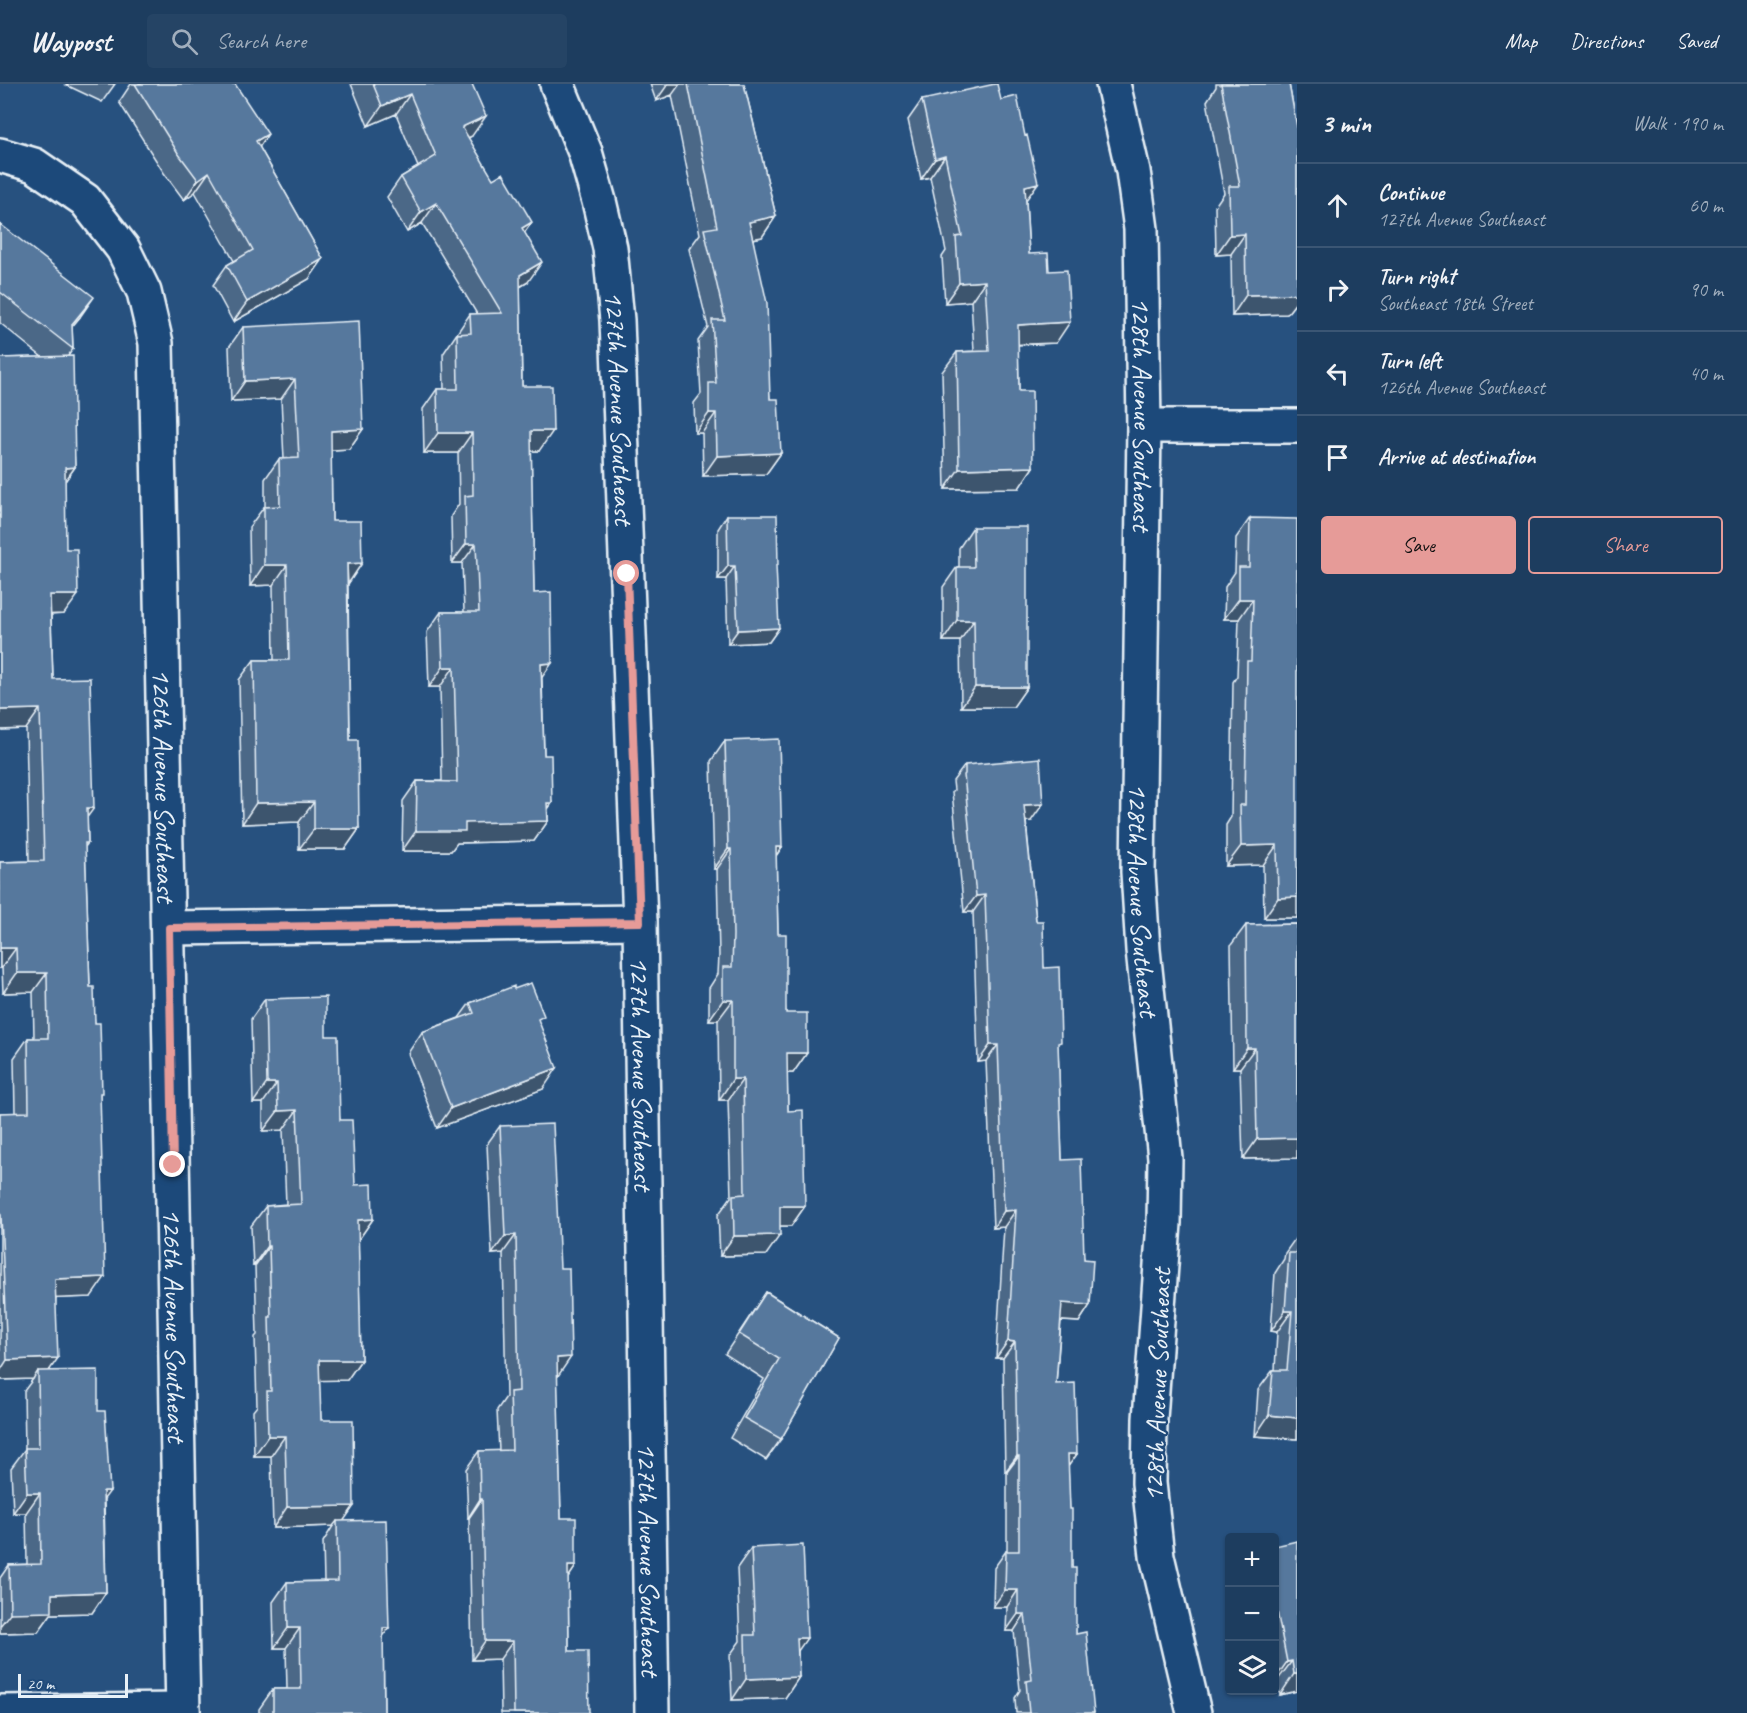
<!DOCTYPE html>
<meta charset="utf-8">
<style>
:root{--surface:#1d3d5f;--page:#254465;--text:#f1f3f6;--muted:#a0aebd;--line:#3b5674;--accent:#e69b98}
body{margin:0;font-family:Caveat,sans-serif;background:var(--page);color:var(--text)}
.controls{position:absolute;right:18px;bottom:18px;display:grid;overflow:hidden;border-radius:6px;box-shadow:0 2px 4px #0004}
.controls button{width:54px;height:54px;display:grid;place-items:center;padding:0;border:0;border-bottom:2px solid var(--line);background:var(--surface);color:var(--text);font:30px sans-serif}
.scale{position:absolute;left:18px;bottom:15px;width:110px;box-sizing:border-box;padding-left:6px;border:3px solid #e8f1f8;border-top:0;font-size:16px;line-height:21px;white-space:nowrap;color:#e8f1f8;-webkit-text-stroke:4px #1f4a7a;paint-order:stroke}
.stop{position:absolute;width:18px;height:18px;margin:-14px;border:4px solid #e69b98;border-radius:50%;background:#fff}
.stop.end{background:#e69b98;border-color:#fff;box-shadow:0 2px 6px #0008}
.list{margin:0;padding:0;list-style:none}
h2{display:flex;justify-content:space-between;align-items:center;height:78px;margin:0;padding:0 24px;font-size:26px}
h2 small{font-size:20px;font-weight:400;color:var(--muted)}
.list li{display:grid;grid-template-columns:39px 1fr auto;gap:18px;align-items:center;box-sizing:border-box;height:84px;padding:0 24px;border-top:2px solid var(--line)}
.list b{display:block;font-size:22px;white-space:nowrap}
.list p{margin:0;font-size:20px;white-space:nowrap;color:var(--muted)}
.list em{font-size:20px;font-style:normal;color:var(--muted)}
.actions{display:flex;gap:12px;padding:18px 24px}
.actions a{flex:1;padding:14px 0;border:2px solid var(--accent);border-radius:6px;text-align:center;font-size:21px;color:var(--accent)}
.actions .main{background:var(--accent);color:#111}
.icon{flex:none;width:33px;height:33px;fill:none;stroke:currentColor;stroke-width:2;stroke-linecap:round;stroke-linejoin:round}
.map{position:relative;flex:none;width:1297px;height:1629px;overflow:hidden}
header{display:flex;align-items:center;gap:36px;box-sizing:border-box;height:84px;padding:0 30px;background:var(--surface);border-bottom:2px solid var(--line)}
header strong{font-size:28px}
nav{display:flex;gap:33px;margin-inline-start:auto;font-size:21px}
.search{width:420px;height:54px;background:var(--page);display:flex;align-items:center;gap:15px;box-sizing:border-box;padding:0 21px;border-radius:6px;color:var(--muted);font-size:22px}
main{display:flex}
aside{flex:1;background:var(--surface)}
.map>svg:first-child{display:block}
</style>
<header>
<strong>Waypost</strong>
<div class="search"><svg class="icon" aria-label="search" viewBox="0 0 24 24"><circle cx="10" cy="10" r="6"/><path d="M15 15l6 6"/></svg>Search here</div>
<nav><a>Map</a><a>Directions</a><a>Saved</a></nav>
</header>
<main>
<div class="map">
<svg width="1297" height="1629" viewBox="0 0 1297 1629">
<rect width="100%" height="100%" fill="#27517f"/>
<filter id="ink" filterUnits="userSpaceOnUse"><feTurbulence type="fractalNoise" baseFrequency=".0167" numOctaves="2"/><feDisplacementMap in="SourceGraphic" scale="12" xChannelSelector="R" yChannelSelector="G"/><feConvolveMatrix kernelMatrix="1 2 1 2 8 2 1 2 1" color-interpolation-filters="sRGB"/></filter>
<g filter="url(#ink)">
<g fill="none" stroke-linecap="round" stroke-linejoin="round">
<!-- minor casing -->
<g stroke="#e8f1f8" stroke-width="38">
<g id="minor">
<path id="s1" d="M557 0 585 68 599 117 610 164 617 236 640 838 652 1629"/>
<path id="s2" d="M1113 0 1133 87 1141 145 1144 342 1138 788 1143 866 1165 1074 1164 1139 1150 1335 1149 1399 1157 1472 1194 1629"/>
<path id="s3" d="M0 71 34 81 85 116 123 165 144 208 156 259 183 1629"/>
<path d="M1144 342H1297"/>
<path d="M169 844 640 838"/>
<path d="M0 1628 183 1626"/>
</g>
</g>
<!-- minor -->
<use href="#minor" stroke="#1f4a7a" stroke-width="33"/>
</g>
<!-- wall -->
<path fill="#4b6787" stroke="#e8f1f8" stroke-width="1.5" d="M64 0H115L102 18Z
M131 0H235L259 62 323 175 309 195 233 238 213 201 227 181 234 177 195 108 184 116 164 89 119 18Z
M351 0H472V52L468 54 524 149 528 198 520 203 522 302 539 367H531L534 509 542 595 544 671 552 719 548 725V737L534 757 457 759 451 767H402L403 717 417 697H442L440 603H429L427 548 441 528H464L462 479H452L451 432 459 420 458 369H424L423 325 437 305H444L443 270 470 230H477L422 139 407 148 387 113 401 93 418 83 396 30 368 42Z
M650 0H744L776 132 762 153 753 155 770 315 781 369 766 390 703 392 702 349H695L694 319 701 310 698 257 708 243 689 165 700 150 672 11 656 17Z
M1216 0H1289L1297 43V217L1287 230 1232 232 1231 170 1216 171 1215 122 1224 109 1207 17 1216 3Z
M922 16 1026 116 1029 170 1056 259 1018 261 1019 307 1033 383 1019 404 945 405 942 288 957 268 974 267 971 217 945 219 942 173 946 167 930 93 921 95 908 36Z
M0 140 80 233 72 242 73 265 68 272 75 383 65 397 64 530 51 531 53 595 87 733 88 759 85 763 90 903 95 939 100 1012 91 1213 56 1214 50 1287 98 1327 104 1415 106 1508 92 1529 51 1530 38 1548 0 1549V1494L9 1481 27 1480 26 1429H13L11 1384 25 1365 24 1307 33 1295 0 1296V1029H15L14 974 28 954H34L33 908 3 909 2 883 0 884V778L29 777 26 645 0 646V274L42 273 0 239Z
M243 243 363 345 349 365 331 366 332 437 362 479 348 500 350 656 359 745 345 765H299V738L242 740 239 596 254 576H274L273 501 250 502 249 443 264 423H265V395L279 375H284L281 315 231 317 229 263Z
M727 431 779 544 769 558 728 560 726 495H718V445Z
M1250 434 1297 834H1264L1263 781 1226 782V741L1231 733 1233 598 1237 592 1239 535H1224L1225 503 1235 488 1236 454Z
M973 443 1027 603 1013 623H961L960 557H943V503L957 483H959V464Z
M725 657 782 763 776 772 778 850 786 929 807 969 793 989H787L788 1027 805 1122 791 1142H780L766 1171 720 1172 718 1131 731 1113 728 1016H719L718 936H709V904L718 890 719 871 717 785H714L711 677Z
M965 681 1031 737H1026L1036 837 1044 884 1058 964 1062 1076 1084 1175 1090 1221 1079 1238 1061 1237 1056 1300 1077 1370 1068 1382 1072 1484 1076 1550 1094 1629H1016L1015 1614 1020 1606 1014 1547H1006L1007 1523H993L994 1484 1006 1467H1007V1388H1005L1003 1274H996L1004 1143 993 1144 986 977 978 978 973 828H964L952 708 954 706 953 697Z
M1297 840V1074L1243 1075 1240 984H1233L1231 861 1246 841Z
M514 905 543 1005 437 1044 408 969 422 948 459 934 470 919Z
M265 915 326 952 340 1036 355 1101 373 1135 359 1155H358L361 1276 347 1296H319L321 1336 343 1437 383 1553 384 1629H259V1625L273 1605H287L286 1564H274L273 1518 287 1498 324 1497 323 1458 333 1442 273 1444 271 1372H254L253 1327 257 1322 255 1253 257 1251 255 1182H253L251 1142 266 1122 286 1120 283 1046 263 1047V1019H253L251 935Z
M500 1042 558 1292H557L561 1434 576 1482 568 1494 569 1567 589 1629H501L500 1575 472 1576 469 1434H468L466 1385 479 1367H499L497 1326 506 1313 503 1169 492 1170 487 1060Z
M1297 1152V1355L1255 1352 1258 1306 1273 1286H1275L1277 1248 1271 1247 1275 1189 1284 1175 1285 1169Z
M766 1208 839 1254 781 1355 766 1376 730 1354 764 1295 725 1270Z
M1275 1462 1297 1607 1280 1611 1277 1597H1275Z
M751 1464 798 1567 799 1593 785 1614 732 1616 730 1571 740 1557 737 1484Z"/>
<!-- shaded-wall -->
<path fill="#3d546e" stroke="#e8f1f8" stroke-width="1.5" d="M668 0H680L672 11 656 17Z
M410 10 396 30 368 42 382 22Z
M486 32 472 52 448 63 462 43Z
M268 50 254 71 256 57Z
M945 72 930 93 921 95 935 75Z
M209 88 195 108 184 116 198 96Z
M1038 99 1024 119 1025 102Z
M436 119 422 139 407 148 421 128Z
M776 132 762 153 735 158 749 138Z
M532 138 518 158 522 144Z
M1245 150 1231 170 1216 171 1230 151Z
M323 175 309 195 233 238 247 218Z
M542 178 528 198 506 211 520 191Z
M985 197 971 217 945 219 959 199Z
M1297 210V217L1287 230 1232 232 1246 211Z
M94 213 80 233 61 256 72 240Z
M1070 238 1056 259 1004 261 1018 241Z
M295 295 281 315 231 317 245 297Z
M709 329H716L702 349H695Z
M363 345 349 365 317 367 331 347Z
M531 347H553L539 367H517Z
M438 349H472L458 369H424Z
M781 369 766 390 703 392 717 372Z
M75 383 61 403 65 384Z
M1033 383 1019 404 945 405 959 385Z
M466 460H476L462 479H452Z
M362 479 348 500 347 480Z
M264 481H287L273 501 250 502Z
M728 482H735L726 495H718Z
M50 511H78L64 530 37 531Z
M1239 515H1253L1239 535H1224Z
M957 536H974L960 557H943Z
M779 544 769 558 728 560 738 546Z
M552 579 538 599 541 580Z
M443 583H454L440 603H429Z
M975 603H1027L1013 623H961Z
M40 625 26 645 0 646V626Z
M314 718 299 738 242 740 256 719Z
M547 719H552L539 737H548L534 757 457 759 451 767H402L416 747 465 739Z
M1043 720 1031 737 1012 738 1024 721Z
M87 724H94L80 743Z
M314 745H359L345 765H299Z
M1277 761 1263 781 1226 782 1241 762Z
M776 763H782L768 783Z
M728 765H731L717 785H714Z
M985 811 973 828H964L976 812Z
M1297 813V834H1264L1278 814Z
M0 864H16L2 883 0 884Z
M17 889H47L33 908 3 909Z
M723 916H733L718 936H709Z
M990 961H998L986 977 978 978Z
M1247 964H1255L1240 984H1233Z
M787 969H807L793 989H773Z
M557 984 543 1005 437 1044 451 1024Z
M733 995H743L728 1016H719Z
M267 999H277L263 1019H253Z
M297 1026 283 1046 263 1047 278 1027Z
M1297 1054V1074L1243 1075 1257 1055Z
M780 1122H805L791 1142H766Z
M1016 1126 1004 1143 993 1144 1004 1127Z
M373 1135 359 1155 343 1156 358 1136Z
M516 1151 503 1169 492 1170 505 1152Z
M780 1151 766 1171 720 1172 734 1152Z
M267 1162H269L255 1182H253Z
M105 1193 91 1213 41 1215 55 1195Z
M1062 1219 1090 1221 1079 1238 1050 1236Z
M1285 1227H1292L1277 1248 1271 1247Z
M1008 1257 1015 1258 1003 1274H996Z
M571 1273 558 1292H544L557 1274Z
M58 1274 44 1294 38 1287 33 1295 0 1296V1287L7 1276Z
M319 1276H361L347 1296 304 1297Z
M1269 1331 1297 1334V1355L1255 1352Z
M268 1352H285L271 1372H254Z
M1068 1370H1077L1065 1387Z
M1017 1372H1019L1007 1388H1005Z
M103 1407H110L95 1427Z
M27 1409H40L26 1429H13Z
M480 1415H482L469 1434H468Z
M354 1422 340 1442 337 1437 333 1442 273 1444 287 1423Z
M568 1482H576L564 1500Z
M1005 1506H1018L1007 1523H993Z
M106 1508 92 1529 51 1530 38 1548 0 1549V1542L10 1529 52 1510Z
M1018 1530H1025L1014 1547H1006Z
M288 1544H300L286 1564H274Z
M383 1544H389L375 1564Z
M797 1554H807L793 1574Z
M485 1557H513L500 1575 472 1576Z
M1292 1577 1277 1597H1275V1595L1287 1578Z
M1294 1590H1297V1607L1280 1611Z
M799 1593 785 1614 732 1616 746 1595Z"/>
<!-- building -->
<path fill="#57789d" stroke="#e8f1f8" stroke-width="1.5" d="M135 0H235L268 50 256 57 323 175 247 218 227 181 253 166 209 88 198 96 178 69Z
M373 0H472L486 32 462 43 493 95 503 89 532 138 522 144 542 178 520 191 522 302H552L553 347H531L534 509 551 508 552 579 541 580 544 671H551L552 719H547L548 737 465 739V747H416L417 697 457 698 454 583H443L441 528H479L476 460H466L465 412 473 411 472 349H438L437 305H458L457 250 471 249 470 230 502 229 436 119 421 128 401 93 436 72 410 10 382 22Z
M688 0H744L776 132 749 138 767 219 770 315H778L781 369 717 372 716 329H709V299H716L712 236H725L704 145 717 143Z
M995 0H997L1001 16 1017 12 1025 52 1027 51 1038 99 1025 102 1029 170 1048 169 1049 187 1067 186 1070 238 1018 241 1019 307H1032L1033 383 959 385 957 268 989 267 985 197 959 199 956 153 962 152 945 72 935 75 922 16Z
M1221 0H1289L1297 43V210L1246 211 1245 150 1230 151 1229 102H1240Z
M0 140 94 213 72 240 73 265 0 208Z
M359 237 363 345 331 347 332 437H361L362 479 347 480 350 656H358L359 745H314V718L256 719 254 576H289L287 481H264V423L280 422 279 375 299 374 295 295 245 297 243 243Z
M73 272 75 383 65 384 66 465H77L78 511H50L53 595 90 594 94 724H87L88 759H85L90 903H94L95 939H100L102 1009H100L105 1193 55 1195 58 1274 7 1276 1 1131H0V1029L29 1028 28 954H48L47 889H17L16 864H0V778L44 777 40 625 0 626V274Z
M727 431H777L778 481H776L779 544 738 546 735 482H728Z
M1250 434 1297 435V813L1278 814 1277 761 1241 762 1240 721H1245L1247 577H1251L1253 515H1239V483H1249Z
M973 443H1027V603H975L974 536H957V483H974Z
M779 655 782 763H776L778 850H786V929H807V969H787L788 1027 803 1026 805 1122H780V1151L734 1152 733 1111 745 1110 743 995H733V916H723V883H732L733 851 731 765H728L725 657Z
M1040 674 1043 720 1024 721 1036 837H1043L1044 884 1059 883 1061 958 1058 959 1062 1076 1081 1075 1084 1175 1093 1176 1090 1221 1062 1219 1056 1300 1075 1299 1077 1370H1068L1070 1425H1072V1484H1076V1550L1086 1548 1094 1629H1029L1026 1597 1032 1596 1025 1530H1018V1506H1005L1006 1467H1019V1372H1017L1015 1258 1008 1257 1016 1126 1004 1127 998 961H990L985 811 976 812 964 691 965 690V681Z
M1297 840V1054L1257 1055 1255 964H1247L1246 841Z
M531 899 544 932 538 935 557 984 451 1024 422 948 474 929 470 919 514 902V905Z
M326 913V952H338L340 1036H352L355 1101 372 1100 373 1135 358 1136 361 1276H319L321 1336H353L354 1422 287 1423 285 1352H268L267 1307H271L269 1233H271L269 1162H267L266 1122 301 1120 297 1026 278 1027 277 999H267L265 915Z
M553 1040 560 1184H569L571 1273 557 1274 561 1434H576V1482H568L569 1567H588L589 1629H514L513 1557H485L482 1415H480L479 1367 512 1366 510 1308 519 1307 516 1151 505 1152 500 1042Z
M1289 1169H1297V1334L1269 1331 1273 1286H1287L1292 1227H1285Z
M766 1208 839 1254 781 1355 744 1334 779 1275 739 1250Z
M98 1286V1327H105L110 1407H103L106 1508 52 1510V1528L10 1529 9 1481 41 1480 40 1409H27L25 1364H39L38 1287Z
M386 1436 389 1544H383L384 1629H273V1605H301L300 1544H288L287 1498 338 1497 337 1437Z
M1297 1457V1590H1294L1292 1577 1287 1578 1275 1517V1462Z
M803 1461 807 1554H797L799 1593 746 1595 745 1551H755L751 1464Z"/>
</g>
<g fill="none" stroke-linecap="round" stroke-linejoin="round" filter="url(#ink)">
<!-- route -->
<path stroke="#e69b98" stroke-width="8" d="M173 1081 169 844 640 838 627 490"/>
</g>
<g text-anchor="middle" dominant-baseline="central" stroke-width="4.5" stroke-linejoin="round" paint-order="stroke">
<!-- street labels -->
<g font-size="28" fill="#e8f1f8" stroke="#1f4a7a">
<text stroke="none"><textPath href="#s1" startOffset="333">127th Avenue Southeast</textPath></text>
<text stroke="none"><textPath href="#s2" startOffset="333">128th Avenue Southeast</textPath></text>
<text stroke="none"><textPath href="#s3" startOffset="702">126th Avenue Southeast</textPath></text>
<text stroke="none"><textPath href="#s2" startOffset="819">128th Avenue Southeast</textPath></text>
<text stroke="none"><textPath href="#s1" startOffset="999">127th Avenue Southeast</textPath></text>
<text stroke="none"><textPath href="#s3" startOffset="1242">126th Avenue Southeast</textPath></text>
<text transform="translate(1157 1301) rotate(-88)">128th Avenue Southeast</text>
<text stroke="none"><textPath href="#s1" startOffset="1485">127th Avenue Southeast</textPath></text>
</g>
</g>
</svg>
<div class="controls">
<button>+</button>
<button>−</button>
<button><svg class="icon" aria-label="layers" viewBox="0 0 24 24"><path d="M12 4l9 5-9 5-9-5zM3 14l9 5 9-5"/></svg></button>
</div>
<div class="scale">20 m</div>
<div class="stop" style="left:627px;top:490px"></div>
<div class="stop end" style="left:173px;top:1081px"></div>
</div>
<aside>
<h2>3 min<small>Walk · 190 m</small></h2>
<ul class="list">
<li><svg class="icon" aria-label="ahead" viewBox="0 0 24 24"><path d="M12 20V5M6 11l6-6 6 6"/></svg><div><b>Continue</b><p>127th Avenue Southeast</p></div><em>60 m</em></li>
<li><svg class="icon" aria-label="right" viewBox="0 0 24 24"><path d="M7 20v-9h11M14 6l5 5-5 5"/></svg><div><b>Turn right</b><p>Southeast 18th Street</p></div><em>90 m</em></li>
<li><svg class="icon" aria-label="left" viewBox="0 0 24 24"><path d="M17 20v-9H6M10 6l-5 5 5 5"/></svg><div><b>Turn left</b><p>126th Avenue Southeast</p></div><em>40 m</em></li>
<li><svg class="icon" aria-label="arrive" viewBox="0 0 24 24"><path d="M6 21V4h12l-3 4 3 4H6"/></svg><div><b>Arrive at destination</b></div></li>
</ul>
<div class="actions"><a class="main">Save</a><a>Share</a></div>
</aside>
</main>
